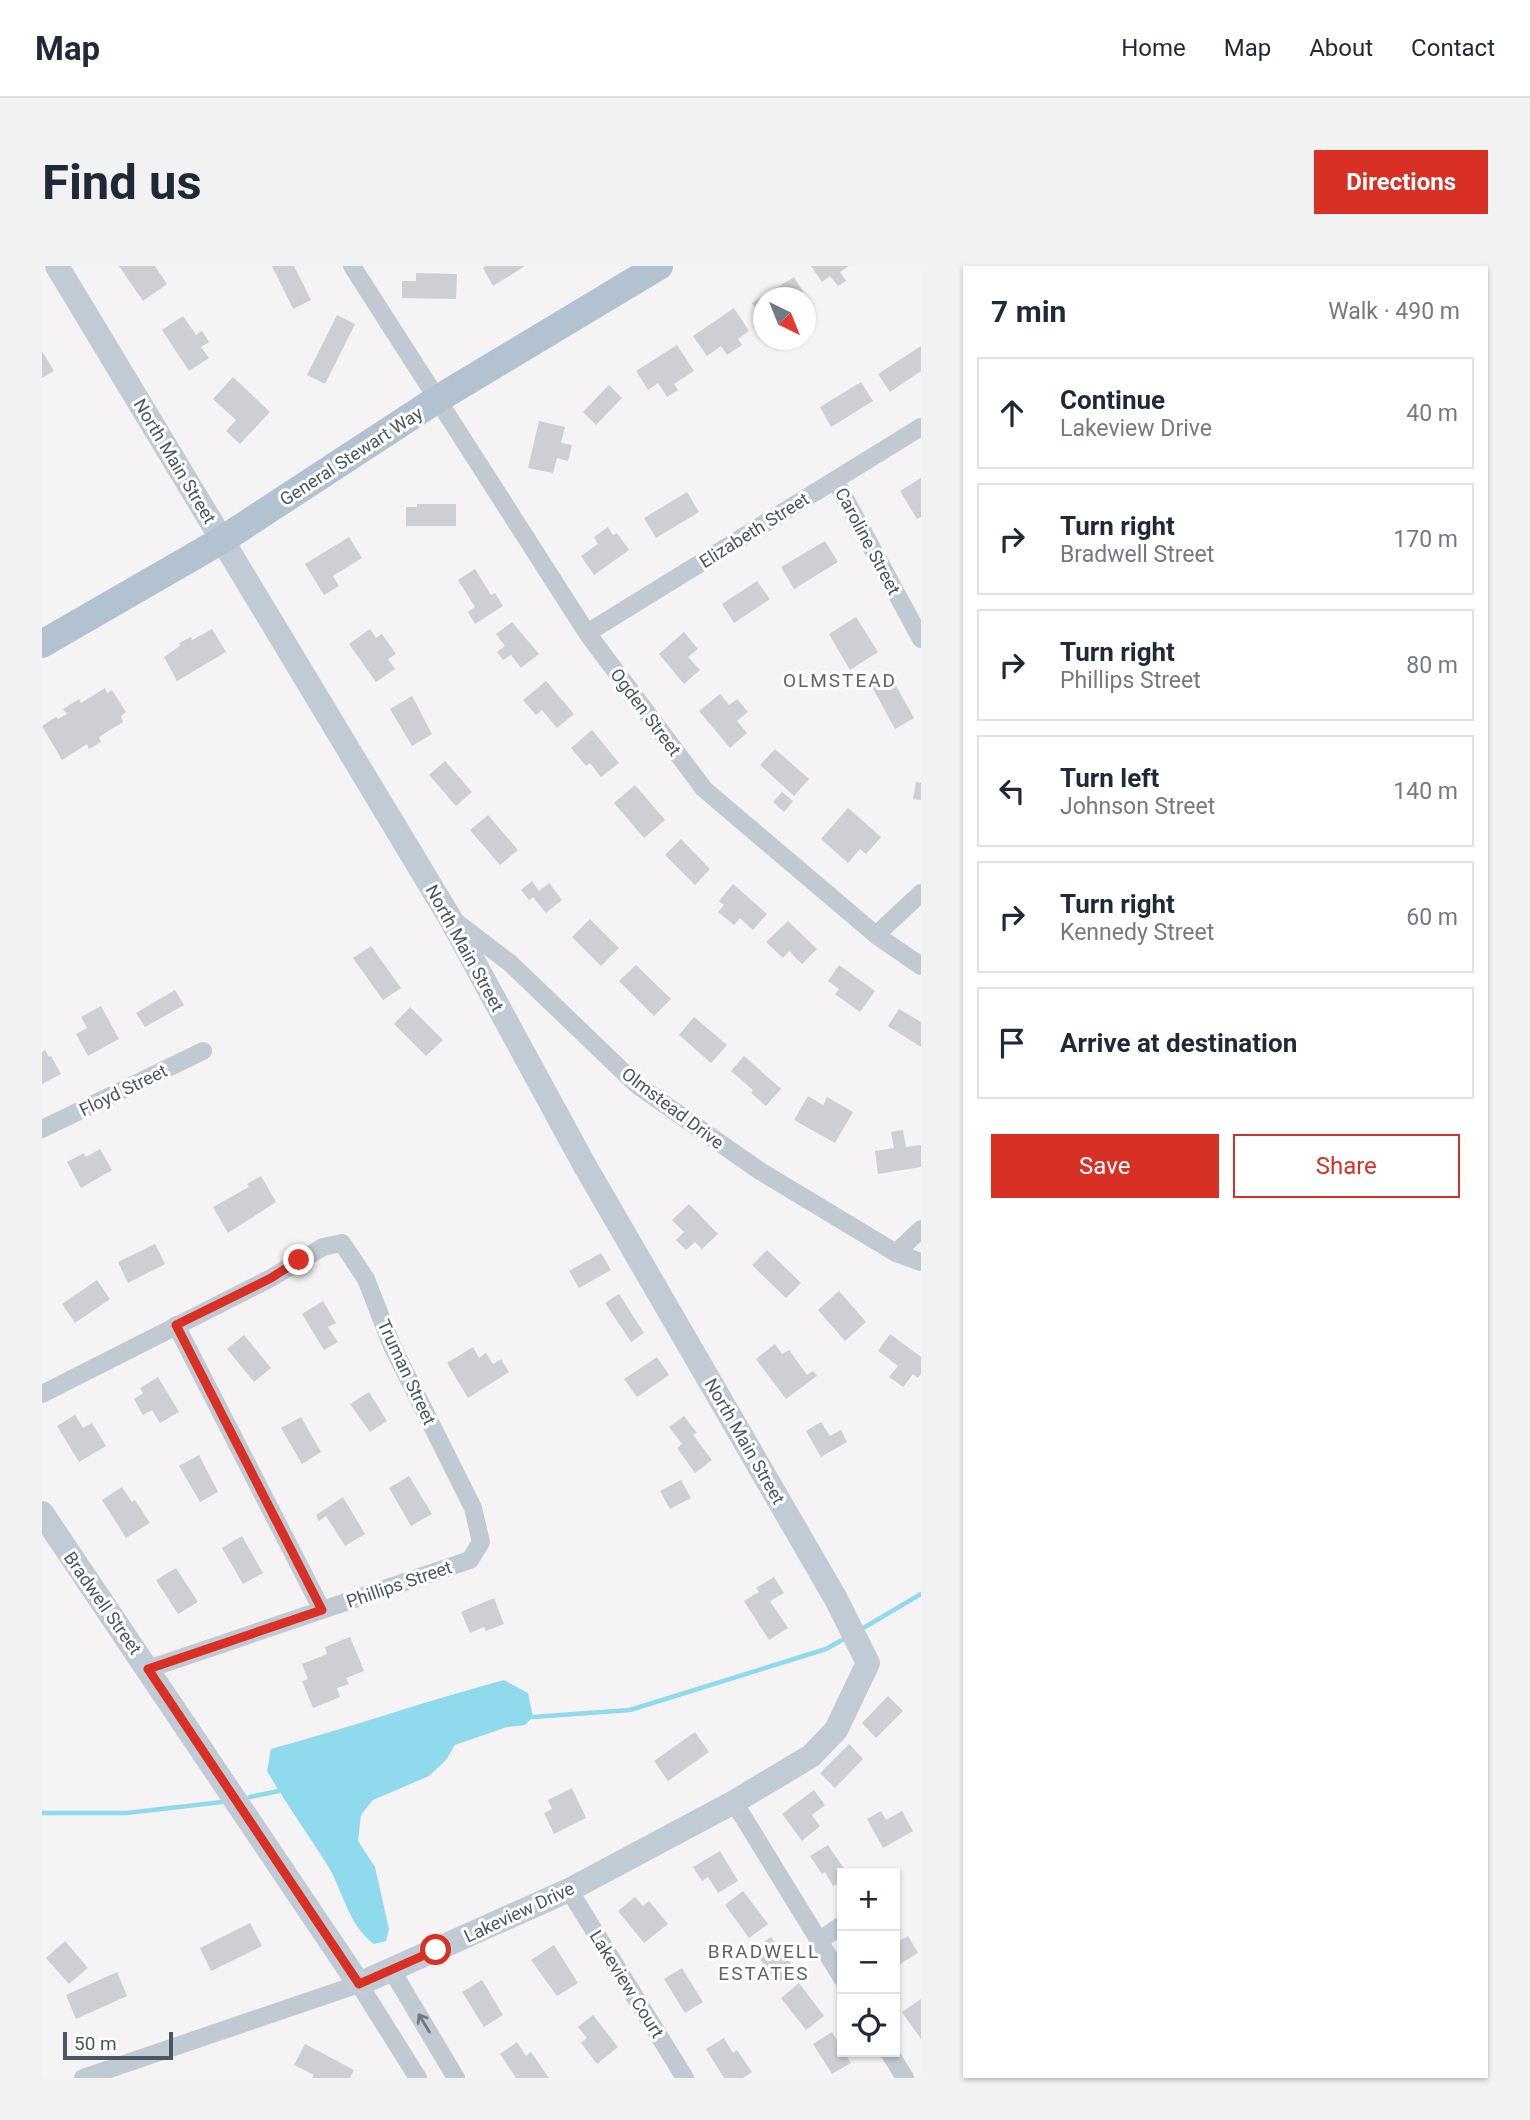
<!DOCTYPE html>
<meta charset="utf-8">
<style>
:root{--surface:#fff;--page:#f2f2f3;--text:#1f2937;--muted:#747a83;--line:#e0e1e3;--accent:#d93025}
body{margin:0;font-family:Roboto,sans-serif;background:var(--page);color:var(--text)}
.controls{position:absolute;right:21px;bottom:21px;display:grid;overflow:hidden;border-radius:0px;box-shadow:0 2px 5px #0004}
.controls button{width:63px;height:63px;display:grid;place-items:center;padding:0;border:0;border-bottom:2px solid var(--line);background:var(--surface);color:var(--text);font:35px sans-serif}
.compass{position:absolute;left:711px;top:21px;width:63px;height:63px;border-radius:50%;background:var(--surface);box-shadow:0 2px 5px #0004;rotate:137deg}
.scale{position:absolute;left:21px;bottom:18px;width:110px;box-sizing:border-box;padding-left:7px;border:4px solid #4a5661;border-top:0;font-size:19px;line-height:24px;white-space:nowrap;color:#4a5661;-webkit-text-stroke:5px #fff;paint-order:stroke}
.stop{position:absolute;width:21px;height:21px;margin:-16px;border:5px solid #d93025;border-radius:50%;background:#fff}
.stop.end{background:#d93025;border-color:#fff;box-shadow:0 2px 7px #0008}
.list{margin:0;padding:0;list-style:none}
h2{display:flex;justify-content:space-between;align-items:center;height:91px;margin:0;padding:0 28px;font-size:30px}
h2 small{font-size:23px;font-weight:400;color:var(--muted)}
.list li{display:grid;grid-template-columns:46px 1fr auto;gap:21px;align-items:center;box-sizing:border-box;height:112px;margin:0 14px 14px;padding:0 14px;border:2px solid var(--line);border-radius:0px}
.list b{display:block;font-size:26px;white-space:nowrap}
.list p{margin:0;font-size:23px;white-space:nowrap;color:var(--muted)}
.list em{font-size:23px;font-style:normal;color:var(--muted)}
.actions{display:flex;gap:14px;padding:21px 28px}
.actions a{flex:1;padding:16px 0;border:2px solid var(--accent);border-radius:0px;text-align:center;font-size:24px;color:var(--accent)}
.actions .main{background:var(--accent);color:#fff}
.icon{flex:none;width:38px;height:38px;fill:none;stroke:currentColor;stroke-width:2;stroke-linecap:round;stroke-linejoin:round}
.map{position:relative;flex:none;width:879px;height:1812px;overflow:hidden;border-radius:0px}
header{display:flex;align-items:center;gap:42px;box-sizing:border-box;height:98px;padding:0 35px;background:var(--surface);border-bottom:2px solid var(--line)}
header strong{font-size:33px}
nav{display:flex;gap:38px;margin-inline-start:auto;font-size:24px}
.intro{display:flex;align-items:center;justify-content:space-between;box-sizing:border-box;height:168px;padding:0 42px}
h1{margin:0;font-size:49px}
.button{padding:18px 32px;border-radius:0px;background:var(--accent);color:#fff;font-size:24px;font-weight:700}
main{display:flex;gap:42px;padding:0 42px}
aside{flex:1;background:var(--surface);border-radius:0px;box-shadow:0 2px 5px #0004}
.map>svg:first-child{display:block}
</style>
<header>
<strong>Map</strong>
<nav><a>Home</a><a>Map</a><a>About</a><a>Contact</a></nav>
</header>
<div class="intro"><h1>Find us</h1><a class="button">Directions</a></div>
<main>
<div class="map">
<svg width="879" height="1812" viewBox="0 0 879 1812">
<rect width="100%" height="100%" fill="#f5f3f3"/>
<!-- water -->
<path fill="#90daee" d="M462 1414 486 1427 491 1451 483 1459 465 1461 413 1479 404 1494 387 1510 331 1534 319 1549 316 1575 333 1601 347 1663 344 1675 332 1678C306 1659 302 1627 286 1600 266 1568 244 1538 225 1505L229 1483C307 1462 383 1435 462 1414Z"/>
<g fill="none" stroke-linecap="round" stroke-linejoin="round">
<!-- stream -->
<path stroke="#90daee" stroke-width="4.5" d="M823 1361 879 1328
M491 1451 588 1444 784 1383 800 1374
M208 1531 237 1525
M0 1547H84L180 1536"/>
</g>
<!-- building -->
<path fill="#cdcfd5" d="M77 0H113L125 18 101 35Z
M230 0H252L269 34 251 43Z
M444 0H483L451 20 441 2Z
M769 0H807L798 6 804 15 796 20 788 10 780 16Z
M374 7 415 8 414 33 360 32V15H374Z
M752 11 765 32H722V54L710 37Z
M692 42 707 65 696 73 700 79 685 89 679 80 665 90 651 70Z
M295 49 313 58 283 118 265 109Z
M141 50 154 69 160 65 167 76 159 81 167 92 147 105 120 64Z
M635 79 652 105 632 118 636 124 625 131 616 117 606 124 594 105Z
M879 80V105L848 126 836 108Z
M0 85 12 105 0 112Z
M191 111 228 146 198 178 184 165 194 154 171 133Z
M819 116 831 135 789 161 778 141Z
M567 119 580 132 554 159 541 146Z
M497 155 523 161 519 177 530 179 526 195 515 192 511 207 486 202Z
M879 212V251L875 253 858 225Z
M645 226 657 246 614 272 602 252Z
M375 238H414V260H364V241H375Z
M566 261 571 269 575 267 587 284 552 309 539 290 556 278 552 271Z
M307 271 320 292 291 310 297 320 282 329 263 298Z
M783 275 796 296 752 323 739 301Z
M433 303 449 329 453 327 461 340 433 358 426 346 433 341 416 314Z
M715 315 728 333 692 357 680 338Z
M814 351 836 386 808 404 787 368Z
M470 356 497 388 479 402 469 389 461 394 455 386 463 380 454 368Z
M170 363 184 386 135 415 122 391 138 380 137 377 149 371 150 374Z
M328 363 334 372 340 368 354 388 346 393 353 403 334 416 307 378Z
M642 366 656 383 646 391 658 404 642 418 617 388Z
M848 409 872 452 853 463 829 419Z
M504 415 532 448 515 462 500 444 494 449 481 434Z
M63 422 65 427 70 424 84 446 79 450 81 456 57 471 59 476 47 483 45 478 20 494 0 460 14 451 16 453 25 448 21 443 37 433 39 437Z
M678 428 687 439 695 433 706 446 695 455 705 467 688 482 657 445Z
M370 430 390 468 370 480 348 443Z
M550 464 577 497 559 511 548 497 544 500 529 482Z
M733 483 767 513 752 530 718 499Z
M403 495 430 526 414 540 387 509Z
M874 516 879 517V534L871 533Z
M593 519 623 554 602 572 572 537Z
M740 526 751 535 742 546 731 536Z
M806 542 839 571 824 588 818 583 806 597 779 573Z
M446 549 476 584 458 599 428 564Z
M639 573 668 603 653 619 623 589Z
M490 615 497 625 507 617 520 634 504 647 491 631 487 634 479 624Z
M691 618 725 648 711 664 698 652 692 659 676 646 682 639 677 635Z
M548 653 577 682 559 700 530 671Z
M746 655 775 683 760 698 747 685 741 692 724 676Z
M329 680 359 722 341 734 311 692Z
M594 699 629 733 612 750 577 715Z
M797 699 833 725 818 746 793 728 797 723 786 715Z
M133 724 142 739 103 761 94 747Z
M59 740 77 773 46 790 34 768 45 762 39 751Z
M368 741 401 774 384 790 352 758Z
M857 743 879 756V781L846 760Z
M652 751 685 779 669 797 637 769Z
M3 784 7 791 9 790 19 808 0 818V786Z
M702 790 739 823 724 840 709 827 711 824 689 805Z
M766 830 781 839 785 831 811 846 793 877 752 854Z
M861 864 864 881 879 879V901L836 908 833 885 852 882 849 866Z
M58 883 70 904 39 922 25 896 42 887 44 891Z
M219 910 234 936 186 967 171 941 207 921 205 918Z
M647 938 676 968 660 983 653 976 644 984 634 974 642 966 630 954Z
M113 978 123 998 86 1017 76 996Z
M725 984 759 1017 744 1032 710 999Z
M559 987 569 1004 537 1022 527 1005Z
M55 1014 68 1033 33 1057 20 1038Z
M797 1025 824 1056 803 1075 776 1044Z
M577 1028 602 1067 589 1076 563 1037Z
M281 1035 294 1057 286 1061 296 1076 282 1084 260 1048Z
M848 1068 879 1091V1108L876 1112 871 1108 861 1121 847 1111 856 1100 836 1085Z
M202 1069 229 1102 212 1116 185 1083Z
M733 1078 740 1088 747 1084 765 1109 771 1105 775 1110 744 1133 714 1093Z
M431 1081 437 1092 444 1087 451 1098 459 1093 467 1106 426 1132 405 1097Z
M615 1091 627 1109 595 1131 582 1113Z
M116 1111 137 1146 118 1157 110 1144 101 1149 92 1133 101 1127 98 1122Z
M327 1126 345 1155 328 1166 308 1138Z
M33 1149 41 1162 50 1157 64 1180 37 1196 15 1160Z
M642 1150 655 1167 651 1169 670 1194 653 1207 635 1182 640 1178 627 1161Z
M259 1151 279 1186 260 1198 239 1162Z
M779 1156 788 1170 799 1164 805 1176 779 1191 764 1165Z
M157 1189 176 1226 158 1236 137 1200Z
M367 1210 390 1248 369 1260 347 1222Z
M639 1214 649 1232 628 1243 618 1225Z
M80 1221 90 1236 93 1234 108 1257 84 1272 60 1234Z
M301 1231 323 1268 303 1280 284 1250 277 1255 274 1249Z
M200 1270 221 1307 201 1318 180 1282Z
M134 1302 156 1336 136 1348 114 1314Z
M732 1311 742 1327 728 1335 746 1362 727 1374 702 1335 717 1326 714 1322Z
M452 1332 462 1358 444 1365 442 1361 428 1367 419 1346Z
M308 1371 322 1405 304 1412 307 1418 295 1422 298 1431 271 1442 260 1415 266 1413 260 1398 285 1388 283 1381Z
M846 1430 861 1445 834 1472 820 1457Z
M653 1466 667 1486 626 1515 612 1495Z
M807 1478 821 1493 793 1522 778 1507Z
M530 1522 544 1552 512 1568 502 1547 510 1543 506 1534Z
M772 1524 783 1539 770 1549 778 1560 760 1575 740 1548Z
M839 1545 844 1554 860 1545 871 1565 841 1582 825 1553Z
M786 1579 805 1607H800V1614L791 1620 783 1606 780 1608 768 1590Z
M678 1585 696 1615 676 1627 666 1611 660 1615 651 1601Z
M701 1625 726 1658 707 1672 683 1639Z
M593 1631 601 1640 607 1635 626 1658 602 1677 576 1645Z
M208 1657 220 1680 169 1705 158 1682Z
M866 1670 876 1687 853 1701V1677Z
M729 1671 754 1704 736 1717 711 1684Z
M23 1675 46 1702 27 1718 4 1692Z
M512 1679 536 1717 515 1730 489 1694Z
M640 1702 661 1736 643 1747 622 1713Z
M75 1706 85 1730 34 1753 24 1729Z
M440 1714 461 1749 442 1761 420 1726Z
M757 1717 782 1750 764 1764 739 1732Z
M879 1733V1773L860 1746Z
M551 1749 576 1781 555 1798 539 1777 545 1772 536 1761Z
M790 1766 809 1797 790 1808 771 1778Z
M682 1772 691 1787 695 1784 710 1806 701 1812H682L664 1783Z
M475 1776 484 1790 489 1786 507 1812H474L458 1788Z
M263 1778 312 1804 308 1812H270L272 1809 252 1799Z"/>
<g fill="none" stroke-linecap="round" stroke-linejoin="round">
<!-- street -->
<path stroke="#c1cad2" stroke-width="18" d="M310 0 545 367 662 523 834 669 879 700
M793 214 879 373
M545 367 879 161
M414 656 468 697 595 819 718 905 854 987 879 996
M834 669 879 627
M0 863 161 785
M854 987 879 963
M134 1059 280 1344
M0 1128 229 1012 281 981 300 977 324 1013 350 1080 431 1242 439 1276 428 1294 106 1403
M692 1536 800 1712
M527 1624 643 1812
M777 1675 800 1659
M349 1703 414 1812
M847 1786 863 1812
M41 1812 317 1718 376 1812"/>
<!-- secondary -->
<path stroke="#c1cbd6" stroke-width="24" d="M0 1247 317 1718 527 1624 692 1536 769 1490 794 1464 826 1397 794 1333 543 900 408 652 15 0"/>
<!-- primary -->
<path stroke="#b3c2d1" stroke-width="28" d="M0 378 180 274 394 134 617 0"/>
</g>
<!-- one-way arrows -->
<defs><path id="oneway-shaft" d="M-6 0H5M1.5-3L5.5 0L1.5 3" fill="none" stroke-width="1.6" stroke-linecap="round" stroke-linejoin="round" transform="scale(1.75)"/></defs>
<use stroke="#6e7983" href="#oneway-shaft" transform="translate(382 1757) rotate(-121)"/>
<g fill="none" stroke-linecap="round" stroke-linejoin="round">
<!-- route -->
<path stroke="#d93025" stroke-width="9" d="M257 994 229 1012 134 1059 280 1344 106 1403 317 1718 394 1684"/>
</g>
<g text-anchor="middle" dominant-baseline="central" stroke-width="6" stroke-linejoin="round" paint-order="stroke">
<!-- street labels -->
<g font-size="18" fill="#4a5661" stroke="#fff">
<text transform="translate(309 190) rotate(-33)">General Stewart Way</text>
<text transform="translate(133 195) rotate(59)">North Main Street</text>
<text transform="translate(712 264) rotate(-32)">Elizabeth Street</text>
<text transform="translate(826 275) rotate(62)">Caroline Street</text>
<text transform="translate(604 446) rotate(53)">Ogden Street</text>
<text transform="translate(423 682) rotate(61)">North Main Street</text>
<text transform="translate(81 824) rotate(-26)">Floyd Street</text>
<text transform="translate(631 842) rotate(37)">Olmstead Drive</text>
<text transform="translate(365 1106) rotate(65)">Truman Street</text>
<text transform="translate(703 1175) rotate(60)">North Main Street</text>
<text transform="translate(357 1318) rotate(-19)">Phillips Street</text>
<text transform="translate(61 1337) rotate(55)">Bradwell Street</text>
<text transform="translate(477 1646) rotate(-25)">Lakeview Drive</text>
<text transform="translate(585 1718) rotate(58)">Lakeview Court</text>
</g>
<!-- neighbourhood labels -->
<g font-size="19" letter-spacing="2" fill="#5f6368" stroke="#fff">
<text x="798" y="414">OLMSTEAD</text>
<text x="722" y="1685">BRADWELL<tspan x="722" dy="22">ESTATES</tspan></text>
</g>
</g>
</svg>
<div class="controls">
<button>+</button>
<button>−</button>
<button><svg class="icon" aria-label="locate" viewBox="0 0 24 24"><circle cx="12" cy="12" r="6"/><path d="M12 2v4M12 18v4M2 12h4M18 12h4"/></svg></button>
</div>
<svg class="compass" viewBox="-18 -18 36 36"><path d="M0-13l5 13h-10z" fill="#e53935"/><path d="M0 13l5-13h-10z" fill="#747a83"/></svg>
<div class="scale">50 m</div>
<div class="stop" style="left:394px;top:1684px"></div>
<div class="stop end" style="left:257px;top:994px"></div>
</div>
<aside>
<h2>7 min<small>Walk · 490 m</small></h2>
<ul class="list">
<li><svg class="icon" aria-label="ahead" viewBox="0 0 24 24"><path d="M12 20V5M6 11l6-6 6 6"/></svg><div><b>Continue</b><p>Lakeview Drive</p></div><em>40 m</em></li>
<li><svg class="icon" aria-label="right" viewBox="0 0 24 24"><path d="M7 20v-9h11M14 6l5 5-5 5"/></svg><div><b>Turn right</b><p>Bradwell Street</p></div><em>170 m</em></li>
<li><svg class="icon" aria-label="right" viewBox="0 0 24 24"><path d="M7 20v-9h11M14 6l5 5-5 5"/></svg><div><b>Turn right</b><p>Phillips Street</p></div><em>80 m</em></li>
<li><svg class="icon" aria-label="left" viewBox="0 0 24 24"><path d="M17 20v-9H6M10 6l-5 5 5 5"/></svg><div><b>Turn left</b><p>Johnson Street</p></div><em>140 m</em></li>
<li><svg class="icon" aria-label="right" viewBox="0 0 24 24"><path d="M7 20v-9h11M14 6l5 5-5 5"/></svg><div><b>Turn right</b><p>Kennedy Street</p></div><em>60 m</em></li>
<li><svg class="icon" aria-label="arrive" viewBox="0 0 24 24"><path d="M6 21V4h12l-3 4 3 4H6"/></svg><div><b>Arrive at destination</b></div></li>
</ul>
<div class="actions"><a class="main">Save</a><a>Share</a></div>
</aside>
</main>
